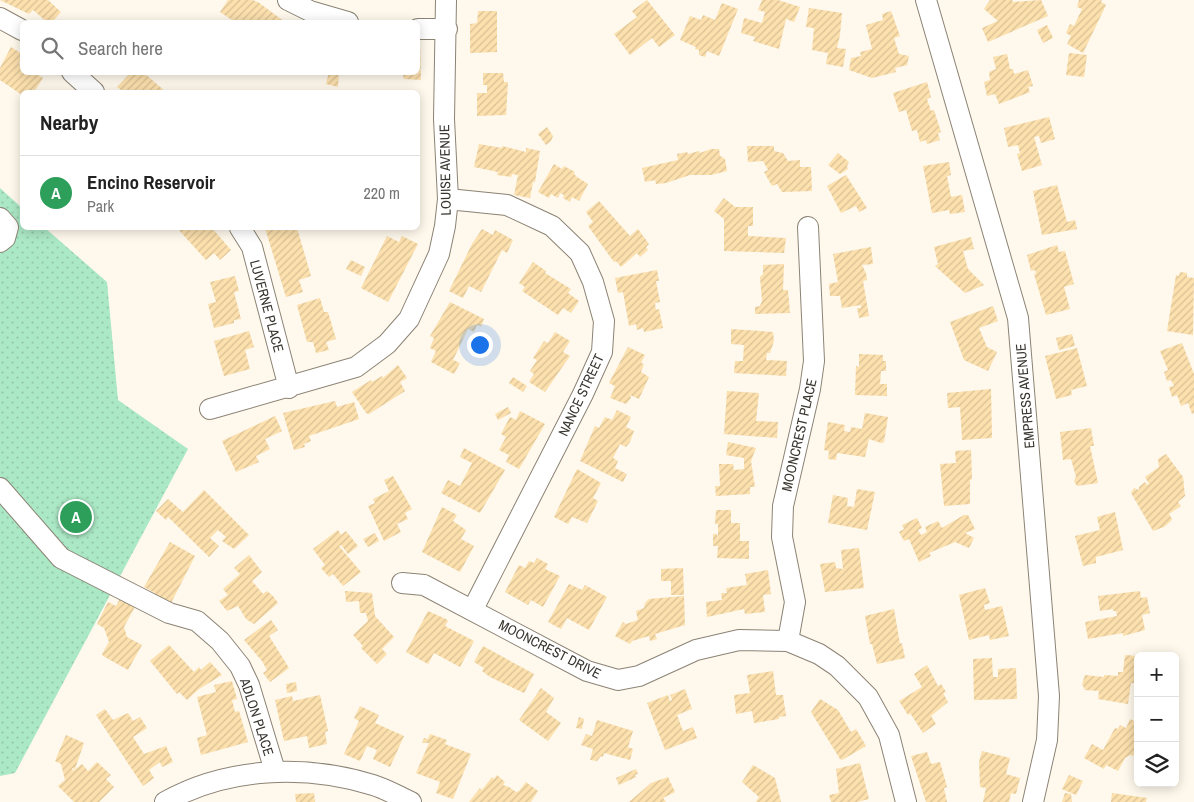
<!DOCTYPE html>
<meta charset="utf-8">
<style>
:root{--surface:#fff;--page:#f6f6f6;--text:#222;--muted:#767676;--line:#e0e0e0;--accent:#ea580c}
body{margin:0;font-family:"Archivo Narrow",sans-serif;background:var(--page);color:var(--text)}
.controls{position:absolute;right:15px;bottom:15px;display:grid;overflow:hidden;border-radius:8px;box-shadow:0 2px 12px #0003}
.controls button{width:45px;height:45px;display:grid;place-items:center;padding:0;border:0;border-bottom:1px solid var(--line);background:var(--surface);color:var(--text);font:25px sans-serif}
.you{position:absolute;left:479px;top:344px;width:18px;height:18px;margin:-12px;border:4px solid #fff;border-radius:50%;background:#1a73e8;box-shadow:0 0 0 8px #1a73e833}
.badge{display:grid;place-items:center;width:32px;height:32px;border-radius:50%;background:var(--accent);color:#fff;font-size:16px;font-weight:700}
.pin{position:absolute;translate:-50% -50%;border:2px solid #fff;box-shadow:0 1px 5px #0006}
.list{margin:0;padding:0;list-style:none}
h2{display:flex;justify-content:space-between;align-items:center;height:65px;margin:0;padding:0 20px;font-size:21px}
h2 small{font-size:16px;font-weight:400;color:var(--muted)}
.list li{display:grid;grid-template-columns:32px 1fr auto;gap:15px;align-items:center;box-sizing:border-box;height:75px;padding:0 20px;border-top:1px solid var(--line)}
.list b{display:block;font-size:19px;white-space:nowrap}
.list p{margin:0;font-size:16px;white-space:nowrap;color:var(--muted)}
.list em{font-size:16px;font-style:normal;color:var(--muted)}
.icon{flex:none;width:28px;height:28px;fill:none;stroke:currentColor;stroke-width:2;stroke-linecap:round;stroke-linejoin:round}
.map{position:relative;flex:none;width:1194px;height:802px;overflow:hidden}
.search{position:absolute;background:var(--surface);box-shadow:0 2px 12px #0003;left:20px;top:20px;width:400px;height:55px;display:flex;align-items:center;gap:12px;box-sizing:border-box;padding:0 18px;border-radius:8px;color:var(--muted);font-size:19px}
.panel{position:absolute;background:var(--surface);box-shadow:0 2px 12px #0003;left:20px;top:90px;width:400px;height:140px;border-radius:8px}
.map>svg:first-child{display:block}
</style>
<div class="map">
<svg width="1194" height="802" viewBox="0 0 1194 802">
<defs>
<pattern id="grass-dots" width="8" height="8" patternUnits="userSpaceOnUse" patternTransform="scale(1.25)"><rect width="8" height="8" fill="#abe8c5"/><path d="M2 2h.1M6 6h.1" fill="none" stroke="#94c8aa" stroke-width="1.8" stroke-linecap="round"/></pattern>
<pattern id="building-hatch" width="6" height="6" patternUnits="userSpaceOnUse" patternTransform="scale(1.25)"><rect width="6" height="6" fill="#fce0ad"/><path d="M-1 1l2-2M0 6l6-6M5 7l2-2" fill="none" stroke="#d9c195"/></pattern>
</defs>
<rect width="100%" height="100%" fill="#fff8ec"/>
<!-- grass -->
<path fill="url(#grass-dots)" d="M0 188 22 208V228H45L107 282 118 400 188 449 15 773 0 776Z"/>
<!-- building -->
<path fill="url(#building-hatch)" d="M0 0H48L61 12 52 22H47L33 10 29 14Z
M228 0H252L258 2 285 22H235L220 12Z
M647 0 675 35 659 47 652 38 630 55 614 34 637 17 632 11Z
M762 0H778L800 7 794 22 786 19 779 49 753 41 755 37 741 33 744 18 762 23 765 12 758 10Z
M990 0H1012L1013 2 1041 0 1048 16 988 42 982 28 998 21 984 9Z
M1079 0H1102L1101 2 1106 5 1083 53 1067 44 1071 36 1066 33 1070 24 1074 26 1082 9 1077 7Z
M722 3 738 9 719 56 707 51 705 57 699 55V50L695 49 696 47 680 40 690 16 701 20 703 15 715 20Z
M809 8 842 13 840 35 837 48 846 49 843 67 826 64 828 53 812 50 814 28 806 27Z
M478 11H497V52L470 53V24L477 23Z
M891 11 900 36 894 38 899 54 909 56 907 65 895 68 896 72 872 78 849 70 851 58 861 56 860 52 872 49 866 25 883 20 882 14Z
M1047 25 1053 38 1043 43 1037 30Z
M418 41H420L421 80 404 79 402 72H418Z
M11 47 22 54 19 64 22 66V72H33L43 78 34 92 24 91 22 95 0 80V68Z
M1069 53 1087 55 1084 77 1066 75Z
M1007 54 1010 69H1013L1014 74 1028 70 1033 86 1028 87 1030 92 999 104 995 94 987 96 984 82 990 80 989 72 996 69 993 57Z
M131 72H143L166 92H124L117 87Z
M329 72H339L338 87 326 84Z
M483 73H503L504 82H508L506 115 477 116V93H487V85H483Z
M927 82 931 97 927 99 931 111 934 110 941 132 938 133 940 140 927 144 926 140 920 142 917 130 912 131 906 110 899 112 893 93Z
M1049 117 1055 139 1041 143 1039 136 1034 137 1042 165 1022 171 1017 154 1020 153 1018 145 1008 147 1004 128Z
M547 127 553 136 551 141 546 145 538 134Z
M479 144 502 148V146L526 152V148L540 151 535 182H533L530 198 514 195 518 175 512 174 511 177 497 175 498 172 474 167Z
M747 146H774V151L783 153 788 161 800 160V167H811L812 191 782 192 777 184 772 186 764 172 768 170 763 161 748 162Z
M711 149H719L720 156 725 159 727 171 711 175H690L666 183 656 184 655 180 645 182 642 168 678 160 677 154 687 152 688 154 699 151 700 153Z
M838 153 849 162 847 166 848 169 840 174 828 165Z
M949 162 951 175 947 176 951 197 962 195 965 212 950 214 949 210 932 213 923 166Z
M554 164 562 169 564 166 575 172 574 174 577 177 588 184 579 201 572 197 570 202 563 198 564 195 560 193 558 198 551 194 549 198 538 192Z
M846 175 867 208 859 212 856 206 841 213 827 186Z
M1057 185 1067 222 1075 220 1077 229 1042 235 1033 191Z
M724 198 735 207H753V226H748V236L786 238 784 253 724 251V219L714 211Z
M599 201 630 236 638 229 649 244 646 247 648 250 640 257 637 253 621 267 616 261 614 262 588 226 593 222 586 212Z
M177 228H212L231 250 220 260 214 253 206 260Z
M265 228H297L311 276 299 280 303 292 286 297Z
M482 229 493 235 495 230 513 240 507 253 502 250 481 292 469 286 463 298 449 291 472 244Z
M387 236 399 242 402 236 418 244 388 302 361 288Z
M971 237 974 249 963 251 968 269 984 285 965 293 935 266 938 264 934 247Z
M1057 245 1059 252 1065 251 1074 284 1064 287 1070 309 1046 315 1034 274H1036L1035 270 1031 271 1027 255Z
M871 247 873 264 862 265 866 273 867 280 863 281 869 316 859 318 857 308H861V305L842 308 840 296H830L829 284 838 282 833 254Z
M351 260 365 267 361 276 346 269Z
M533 262 546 271 545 273 571 289 568 293 579 301 571 313 563 308 558 315 522 291 525 287 519 283Z
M784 264 783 290H788L790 313 755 314V307L760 306 762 301 760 277 763 274V265Z
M657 270 659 281H656L660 302 655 303 656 310 659 309 663 328 644 332 643 328 637 330 636 324 629 326 623 292 618 293 615 278Z
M1180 272 1187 273V277L1194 278 1193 335 1167 331 1176 275 1179 276Z
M235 276 239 291 234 292 241 319 234 320V323L214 328 208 304 216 302 210 282Z
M320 298 324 312H328L336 339 326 342 329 350 316 353 313 342H307L297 305Z
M450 302 484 319 481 327 477 325 474 332 468 329 453 360 460 363 454 374 431 362 436 351 430 348 434 338 430 336Z
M993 306 998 321 979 328 987 347 997 352 988 371 964 360 950 322Z
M731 329 773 332 774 341 770 353H767L766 360 787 361 786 376 734 373 735 361H743L744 345 731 344Z
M249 331 254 347 245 350 250 369 224 376 214 341Z
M555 332 570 341 563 352 570 356 545 392 529 382 534 374 530 371 537 360 533 358 544 341 548 343Z
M1072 334 1075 346 1059 350 1056 338Z
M1182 343 1194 374V413L1192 414 1188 403 1181 406 1177 395 1172 397 1169 387 1174 386 1171 380 1167 381 1164 372 1168 370 1160 351Z
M628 347 645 355 641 363 644 364 641 372 649 377 639 399 630 395 631 398 626 404 610 398 615 386 609 383Z
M1077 348 1087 386 1071 390 1072 395 1056 399 1045 356Z
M859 354 883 355V361H886V371H881L880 384H887V396L855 395 856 366 859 367Z
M398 365 407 378 400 382 405 391 369 414 366 413 352 392 371 380 372 382 382 376 383 378Z
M513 377 527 386 523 392 509 383Z
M991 389 992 438 962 440 960 407 948 408 947 393Z
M727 391 759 393 756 421 778 422 777 438 724 434Z
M335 401 337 407 354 402 359 419 309 436 311 441 304 444 305 447 294 450 283 413Z
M508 407 511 413 498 420 495 414Z
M617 410 631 417 626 427 634 431 630 442 626 447 620 444 613 458 618 461 615 468 627 474 623 482 580 461 595 426 599 428 605 417 612 420Z
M520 411 545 424 519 469 506 462 509 455 499 450 506 437 501 434 510 417 516 420Z
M865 413 888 417 884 442 881 443 869 439 865 457 837 453 836 460 828 459 829 451 824 450 828 422 845 425 844 431 850 432 851 427 862 429Z
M275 416 282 431 265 439 270 449 256 456 259 462 236 472 222 441Z
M1091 428 1094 446H1090L1098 483 1077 486 1074 481 1076 477 1071 459 1063 460 1060 432Z
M728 442 756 448 751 461 755 487H750V494L716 496 715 486H720L719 464H733L734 470 744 469V458L726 455Z
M464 448 505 470 480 513 441 493 448 480 460 486 472 463 460 457Z
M971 450 972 479 970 480V504L944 506 940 464 956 463 955 451Z
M1166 454 1183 477 1185 496 1178 502 1181 506 1169 514 1172 519 1171 521 1164 527 1153 531 1131 493 1134 488 1139 490V487L1145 482 1147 485 1149 484 1145 477 1159 467 1158 459Z
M577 469 601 483 593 498 598 501 587 523 572 517 568 524 554 517Z
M393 476 412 509 405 513 408 519 397 524 401 532 384 541 368 506 375 503 373 499 389 491 384 480Z
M857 489 875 492 867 530 828 523 833 495 848 498 847 506 854 507Z
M204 490 249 535 234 549 222 541 226 537 218 530 210 538 219 546 209 557 168 517 166 520 156 511 168 499 183 512Z
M442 507 457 515 453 521 466 530 461 539 474 546 460 572 422 552Z
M716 510H731V523H740V541H749V559L717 558 718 546H713V534H717L718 539V524H715Z
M1115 512 1123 550 1096 557V563L1083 566 1075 536 1100 530 1097 517Z
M964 515H968L975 529 965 533 974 538 969 548 955 542 929 553 931 556 919 562 909 539 904 541 899 532 904 529 902 525 917 518 922 528 918 530 921 535 927 532 925 527 938 521 942 528Z
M338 530 341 535 346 531 358 546 348 554 341 545 339 546 361 572 343 586 333 574 329 577 321 568 325 565 313 549Z
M375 533 379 541 368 547 363 539Z
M170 542 195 556 170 605 153 596 155 593 144 587Z
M859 548 864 588 825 592 820 564 835 562 836 568 843 569 841 550Z
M249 555 262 572 252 581 263 594 267 591 273 596 278 603 254 624 246 619 238 606 227 611 219 601 228 595 223 589 240 574 234 568Z
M537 558 548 564 545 569 560 576 543 607 531 600 528 605 505 592 519 565 525 568 529 561 534 563Z
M683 568 684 595H671V581H661V569Z
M768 570 771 594 763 595 765 612 745 614 744 609 707 617 706 602 722 600 721 593H727L726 588 747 585 745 574Z
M569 584 582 590 585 585 607 597 589 630 567 618 561 629 548 622Z
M985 588 990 603 984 605 985 610 1002 606 1009 636 990 640 989 635 969 640 959 595Z
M345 591 372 593 375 616 394 637 382 649 387 654 377 664 361 648 363 646 353 635 368 621 366 613H360L359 601 346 602Z
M1140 591 1141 598 1147 597 1150 613 1142 615 1145 630 1123 636V633L1088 639 1085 622 1117 616 1116 611H1113V609L1100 611 1098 596Z
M122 595 137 603 124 627 127 637 142 645 128 670 103 656 102 654 109 642 104 628 97 624 108 602 116 606Z
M684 596 685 625 655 634 657 639 650 641 649 636 632 641 630 644 615 636 623 622 626 624 638 620 636 611 644 608 645 603 649 599Z
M894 609 900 644 902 643 905 658 877 664 872 644H870L865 616Z
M428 611 446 619 448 621 445 626 474 641 460 667 434 653 428 664 406 652Z
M271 620 278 630 269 636 289 668 270 682 263 673 267 670 262 661 244 640Z
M169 645 194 672 199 667 201 670 210 662 222 675 199 689 187 700 179 692 177 694 150 661Z
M483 646 534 674 524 693 490 677 482 671 484 668 474 662Z
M1125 655 1138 656V684L1131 683 1128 704 1098 699 1099 691 1085 690 1082 684 1085 675 1104 677V675L1118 676V672H1123Z
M992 658 993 677H998V669L1016 668 1017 699 974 700 973 659Z
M927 665 938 686 941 684 946 692 943 693 948 702 931 716 936 724 923 733 910 713 908 715 899 701 922 687 914 674Z
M773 671 776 695H783L786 716 779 717V719L754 723 752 711 736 714 734 695 750 693 747 675Z
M232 681 237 699 232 700 235 712 239 711 248 742 201 755 197 738 207 735 197 697 216 692 214 685Z
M296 682 297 691 287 693 286 684Z
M541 688 554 698 546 712 561 723 548 741 519 720Z
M685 689 692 709 677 715 683 731 693 727 697 738 665 750 647 703 668 695 670 701 672 700 670 695Z
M320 695 328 731 325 732 327 744 309 748 307 736 284 741 275 700 292 696 293 701Z
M820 699 838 710 851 732 856 729 866 746 842 760 840 759 811 712Z
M360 706 379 715 375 723 404 736 390 767 373 759 377 750 367 746 360 761 344 754 359 721 354 718Z
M105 709 113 720 128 713 133 721 140 717 147 728 133 737 144 754 166 746 173 762 162 767 160 762 149 770 154 778 143 786 96 715Z
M579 717 584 719 582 729 576 728Z
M1130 719 1138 723V747L1133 756 1130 755 1125 758 1118 771 1106 765 1104 769 1084 758 1092 744 1103 750 1115 728 1118 729 1120 725 1126 728Z
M597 720 633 731 628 747 633 749 630 760 604 753 603 757 601 756 597 761 590 760 593 749 581 745 586 734 592 736Z
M430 734 447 740 445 744 471 754 453 799 436 793 440 782 416 773 429 743H422L424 738 428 739Z
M66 735 84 743 75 769 72 768 73 771 82 764 88 771 97 762 111 775 106 779 114 787 99 802H74L58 786 65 780 61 764 55 761Z
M982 751 1010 758 1006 774 1020 778 1016 794 1011 793 1009 802H983L986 788 980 787 979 762Z
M927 752 931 764 940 762 947 787 944 788 947 802H926L911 756Z
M860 763 869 799 857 802H831L829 795 839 793 836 769Z
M753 765 775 778 781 802H756L759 797 742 782Z
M636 769 638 774 635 775 636 777 619 785 616 778Z
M497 775 505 782 503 785 509 787 516 792 519 791 526 782 538 791 531 802H469L480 788 482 790 492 777 494 779Z
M1069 775 1083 781 1076 795 1062 789Z
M668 777 675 792 663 798 666 802H629L651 783Z
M314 793 315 802H296L295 794Z
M1065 793 1071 794 1072 802H1062Z
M1112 793 1147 798 1146 802H1111Z"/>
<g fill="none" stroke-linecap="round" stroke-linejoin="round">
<!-- minor casing -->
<g stroke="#8b8375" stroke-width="22">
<path id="minor" d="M288 0 310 11 348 22
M926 0 1018 318 1049 696 1047 740 1033 802
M0 18 22 30
M418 29H447
M72 72 94 92
M448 199 507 205 552 226 580 253 593 282 604 321 602 352 583 394 473 609
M0 218 8 227 5 238 0 242
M240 228 252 247 289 388
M210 409 356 367 387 344 409 319 439 254 445 226 448 199 444 119 446 0
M0 488 61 558 169 613 197 621 220 641 240 666 249 685 275 771
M402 583 424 585 587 671 618 680 639 676 696 650 739 640 788 641 819 654 837 666 868 697 889 735 906 802
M788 641 795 602 782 537 783 506 810 389 814 361 808 227
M165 802C227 767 305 764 373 785 386 789 398 796 411 802"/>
</g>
<!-- minor -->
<use href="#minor" stroke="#fff" stroke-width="20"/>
</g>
<g text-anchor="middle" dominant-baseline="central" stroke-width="4.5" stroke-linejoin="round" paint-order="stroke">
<!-- street labels -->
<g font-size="14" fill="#393630" stroke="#fff">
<text transform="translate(445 170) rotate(-91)">LOUISE AVENUE</text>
<text transform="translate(267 306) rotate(75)">LUVERNE PLACE</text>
<text transform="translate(581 395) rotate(-65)">NANCE STREET</text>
<text transform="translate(1025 396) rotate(-95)">EMPRESS AVENUE</text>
<text transform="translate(799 435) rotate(-77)">MOONCREST PLACE</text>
<text transform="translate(550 649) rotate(27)">MOONCREST DRIVE</text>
<text transform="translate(257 717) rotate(72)">ADLON PLACE</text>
</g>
</g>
</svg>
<div class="controls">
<button>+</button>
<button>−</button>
<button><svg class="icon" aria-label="layers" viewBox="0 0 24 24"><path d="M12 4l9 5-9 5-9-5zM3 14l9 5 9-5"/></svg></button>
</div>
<div class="you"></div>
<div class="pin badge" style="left:76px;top:517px;background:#2e9e5b">A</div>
<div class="search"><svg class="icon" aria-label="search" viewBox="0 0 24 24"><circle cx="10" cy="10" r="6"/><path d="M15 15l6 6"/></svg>Search here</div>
<section class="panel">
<h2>Nearby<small></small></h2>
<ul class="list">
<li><span class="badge" style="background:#2e9e5b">A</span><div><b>Encino Reservoir</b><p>Park</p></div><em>220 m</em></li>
</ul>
</section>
</div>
